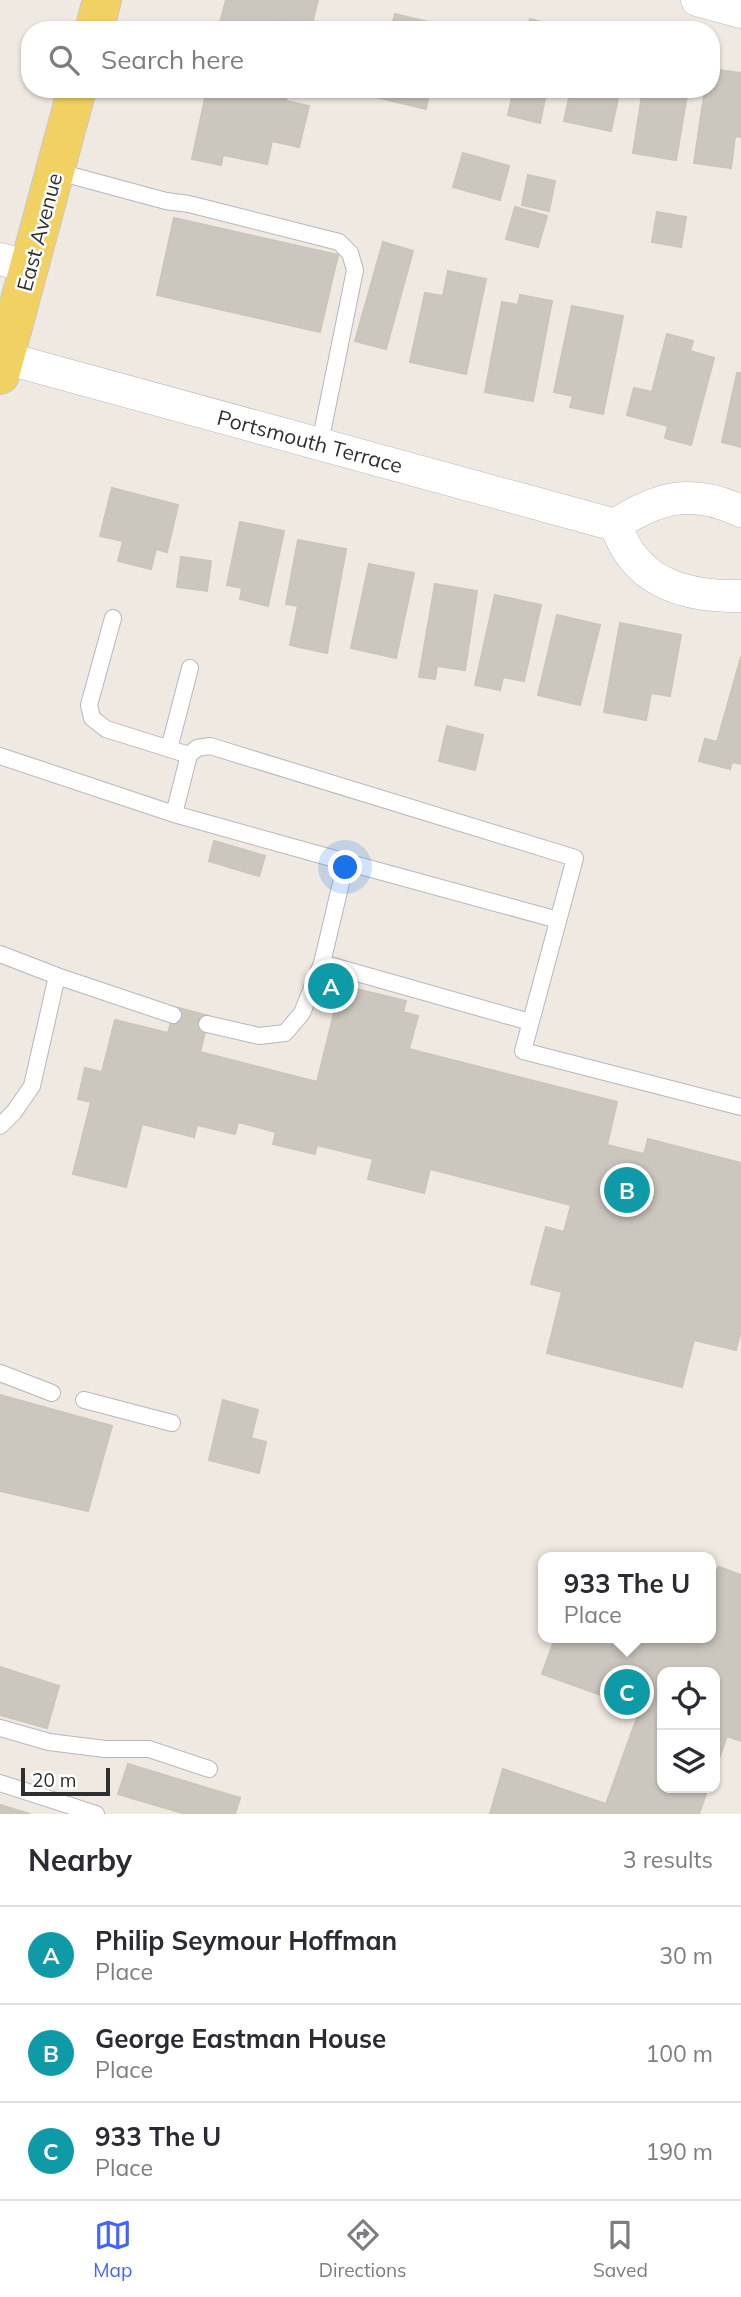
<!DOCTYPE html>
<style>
:root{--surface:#fff;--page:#f7f7f7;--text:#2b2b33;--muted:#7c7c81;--line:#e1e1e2;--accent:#4264fb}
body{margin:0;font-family:Mulish,sans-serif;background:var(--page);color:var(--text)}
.controls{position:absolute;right:21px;bottom:21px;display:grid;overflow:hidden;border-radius:14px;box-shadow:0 2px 5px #0004}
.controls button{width:63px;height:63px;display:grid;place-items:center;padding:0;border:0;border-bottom:2px solid var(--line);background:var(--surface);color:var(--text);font:35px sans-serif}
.scale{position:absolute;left:21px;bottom:18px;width:89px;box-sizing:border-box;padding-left:7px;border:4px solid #2e2e2e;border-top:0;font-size:19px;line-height:24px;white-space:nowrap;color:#2e2e2e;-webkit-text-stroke:5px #fff;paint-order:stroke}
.you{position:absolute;left:346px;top:868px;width:24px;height:24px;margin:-18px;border:5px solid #fff;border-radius:50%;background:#1a73e8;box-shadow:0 0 0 10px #1a73e833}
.badge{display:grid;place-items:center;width:46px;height:46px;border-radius:50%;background:var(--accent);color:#fff;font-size:23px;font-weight:700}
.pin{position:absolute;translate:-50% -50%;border:4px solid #fff;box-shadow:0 2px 7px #0006}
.popup{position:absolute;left:538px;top:1552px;width:178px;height:91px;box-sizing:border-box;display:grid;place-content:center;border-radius:14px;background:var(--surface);filter:drop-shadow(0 2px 5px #0005);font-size:23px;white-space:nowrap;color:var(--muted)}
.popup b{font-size:26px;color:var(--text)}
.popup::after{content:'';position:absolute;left:50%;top:100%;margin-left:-14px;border:14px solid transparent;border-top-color:var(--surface)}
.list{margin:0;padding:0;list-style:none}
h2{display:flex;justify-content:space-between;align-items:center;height:91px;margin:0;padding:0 28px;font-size:30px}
h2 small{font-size:23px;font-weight:400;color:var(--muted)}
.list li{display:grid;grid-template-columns:46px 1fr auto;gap:21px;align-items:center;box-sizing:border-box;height:98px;padding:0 28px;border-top:2px solid var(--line)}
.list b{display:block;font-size:26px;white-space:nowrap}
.list p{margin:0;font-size:23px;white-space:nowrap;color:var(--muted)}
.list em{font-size:23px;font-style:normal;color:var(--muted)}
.icon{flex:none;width:38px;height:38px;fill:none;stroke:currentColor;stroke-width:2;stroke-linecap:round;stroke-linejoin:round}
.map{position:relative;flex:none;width:741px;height:1814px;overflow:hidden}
.search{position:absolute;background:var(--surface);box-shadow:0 2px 5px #0004;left:21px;right:21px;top:21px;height:77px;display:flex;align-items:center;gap:18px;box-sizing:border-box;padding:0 24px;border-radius:28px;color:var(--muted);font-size:26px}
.sheet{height:385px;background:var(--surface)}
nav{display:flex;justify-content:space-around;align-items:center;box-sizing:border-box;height:98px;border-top:2px solid var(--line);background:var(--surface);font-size:19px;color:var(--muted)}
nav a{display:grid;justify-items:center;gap:4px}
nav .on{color:var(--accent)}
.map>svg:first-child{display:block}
</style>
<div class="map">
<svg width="741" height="1814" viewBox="0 0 741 1814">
<rect width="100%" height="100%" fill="#efe9e1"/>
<!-- building -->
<path fill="#cbc7bf" stroke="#cbc5ba" stroke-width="2" d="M226 0H318L311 28 275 20 273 30H218Z
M395 14 445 26 444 30H391Z
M530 19 562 27 561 30H527Z
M711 69 741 73V137L735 136 731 168 694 163 705 89H711Z
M207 89 221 91 222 89H288L286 101 309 106 299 147 272 141 267 164 223 155 221 165 192 159Z
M378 89H430L426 109 376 97Z
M514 89H547L540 123 508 115Z
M571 89H620L611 131 564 121Z
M643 89H688L676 160 633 153Z
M463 153 509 166 500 200 453 187Z
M528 175 555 181 549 211 522 205Z
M515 207 547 216 538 247 506 239Z
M657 212 686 217 681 247 652 242Z
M174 218 338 255 320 332 157 295Z
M383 242 413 251 386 349 355 341Z
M448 271 486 279 466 374 410 362 425 293 443 296Z
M520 295 552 301 533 401 485 392 502 302 518 305Z
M572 306 623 316 603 414 570 407 573 396 554 392Z
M667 334 693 341 690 351 714 358 691 445 665 438 668 426 627 415 634 388 652 392Z
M737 373H741V447L722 442Z
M112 488 178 505 167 552 156 549 151 569 118 561 123 541 100 536Z
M240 522 284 531 268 606 240 599 242 588 227 585Z
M298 540 346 549 327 653 290 645 298 606 286 604Z
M181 557 211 561 207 591 177 587Z
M369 564 414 573 396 658 351 648Z
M435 584 477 591 465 670 437 666 435 679 419 677Z
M495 595 541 605 524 681 503 677 500 690 475 685Z
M557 615 600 625 580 705 538 695Z
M620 623 681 635 670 696 651 693 646 720 604 712Z
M741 657V764L732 762 730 769 699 761 705 739 717 742Z
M447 726 483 735 475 770 439 761Z
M214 841 265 856 259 876 209 861Z
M356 989 406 1001 403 1012 418 1016 409 1049 617 1102 607 1145 644 1154 648 1139 741 1163V1330L736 1350 694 1340 682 1387 547 1353 562 1292 531 1284 546 1227 564 1232 571 1205 430 1169 424 1193 368 1179 373 1159 317 1145 315 1154 273 1144 276 1132 238 1122 235 1134 197 1125 194 1137 142 1124 126 1187 73 1174 91 1102 78 1099 85 1068 102 1072 115 1020 168 1033 175 1007 209 1016 200 1052 317 1082 338 997 353 1000Z
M0 1395 112 1426 88 1511 0 1491Z
M223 1400 258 1410 251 1438 266 1442 259 1473 209 1460Z
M719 1567 741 1575V1741L727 1736 715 1770V1672H662V1788H708L699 1814H490L503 1769 606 1804 640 1709 542 1674 555 1638H711V1575L713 1576Z
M0 1667 59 1686 47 1728 0 1715Z
M128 1764 240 1798 235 1814H186L118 1794Z
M0 1805 30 1814H0Z"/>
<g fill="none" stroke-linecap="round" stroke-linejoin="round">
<!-- service casing -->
<g stroke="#b4b7c1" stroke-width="18">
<path id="service" d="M55 171 166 201 189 204 339 242 350 253 355 270 320 443
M113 618 89 705 92 718 106 729 189 755
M169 749 190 668
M0 756 174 814
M346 862 558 920
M0 954 57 976 32 1086 14 1112 0 1126
M57 976 173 1015
M530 1022 322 963 346 862 174 814 189 755 197 748 210 746 575 858 523 1051 741 1107
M207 1024 259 1036 285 1033 302 1013 322 963
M0 1373 52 1393
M84 1400 172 1423
M0 1728 49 1742 105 1749H149L209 1769
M0 1783 96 1814"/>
</g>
<!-- minor casing -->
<g stroke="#b4b7c1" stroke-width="33">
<path id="minor" d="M697 0 741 12
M0 259 29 267
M5 358 615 525C620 535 624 546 631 555 657 590 700 597 741 596
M615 525C658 497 692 488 741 511"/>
</g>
<!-- primary casing -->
<g stroke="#c9c9c9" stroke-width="40">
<path id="primary" d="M94 30 102 0
M0 375 77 89"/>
</g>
<!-- service -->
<use href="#service" stroke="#fff" stroke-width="16"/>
<!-- minor -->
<use href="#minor" stroke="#fff" stroke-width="32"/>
<!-- primary -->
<use href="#primary" stroke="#f2d163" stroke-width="38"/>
</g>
<g text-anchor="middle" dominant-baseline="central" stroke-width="5" stroke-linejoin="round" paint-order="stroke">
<!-- street labels -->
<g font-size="21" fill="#2e2e2e" stroke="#fff">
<text transform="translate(39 232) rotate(-75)">East Avenue</text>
<text transform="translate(310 441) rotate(15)">Portsmouth Terrace</text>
</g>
</g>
</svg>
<div class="controls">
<button><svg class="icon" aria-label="locate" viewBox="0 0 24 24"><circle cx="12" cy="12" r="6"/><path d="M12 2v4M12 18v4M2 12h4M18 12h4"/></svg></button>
<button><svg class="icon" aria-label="layers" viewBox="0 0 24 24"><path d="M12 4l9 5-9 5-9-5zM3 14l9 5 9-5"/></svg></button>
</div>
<div class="scale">20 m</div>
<div class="you"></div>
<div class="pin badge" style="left:331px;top:986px;background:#0f9aa8">A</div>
<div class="pin badge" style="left:627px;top:1190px;background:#0f9aa8">B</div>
<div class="pin badge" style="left:627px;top:1692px;background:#0f9aa8">C</div>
<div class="popup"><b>933 The U</b>Place</div>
<div class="search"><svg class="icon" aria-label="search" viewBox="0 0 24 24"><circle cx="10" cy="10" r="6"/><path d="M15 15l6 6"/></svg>Search here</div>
</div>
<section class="sheet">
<h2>Nearby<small>3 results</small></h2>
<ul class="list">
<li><span class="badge" style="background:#0f9aa8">A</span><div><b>Philip Seymour Hoffman</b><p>Place</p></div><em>30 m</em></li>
<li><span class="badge" style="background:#0f9aa8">B</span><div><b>George Eastman House</b><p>Place</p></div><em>100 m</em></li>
<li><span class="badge" style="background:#0f9aa8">C</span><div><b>933 The U</b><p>Place</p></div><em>190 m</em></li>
</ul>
</section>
<nav>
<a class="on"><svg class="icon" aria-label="map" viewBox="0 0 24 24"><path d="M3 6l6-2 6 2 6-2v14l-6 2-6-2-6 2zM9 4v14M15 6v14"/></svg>Map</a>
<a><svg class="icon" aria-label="directions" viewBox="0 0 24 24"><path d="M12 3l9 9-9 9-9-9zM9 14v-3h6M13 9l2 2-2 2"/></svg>Directions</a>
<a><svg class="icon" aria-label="saved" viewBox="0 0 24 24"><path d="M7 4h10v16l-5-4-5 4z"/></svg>Saved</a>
</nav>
